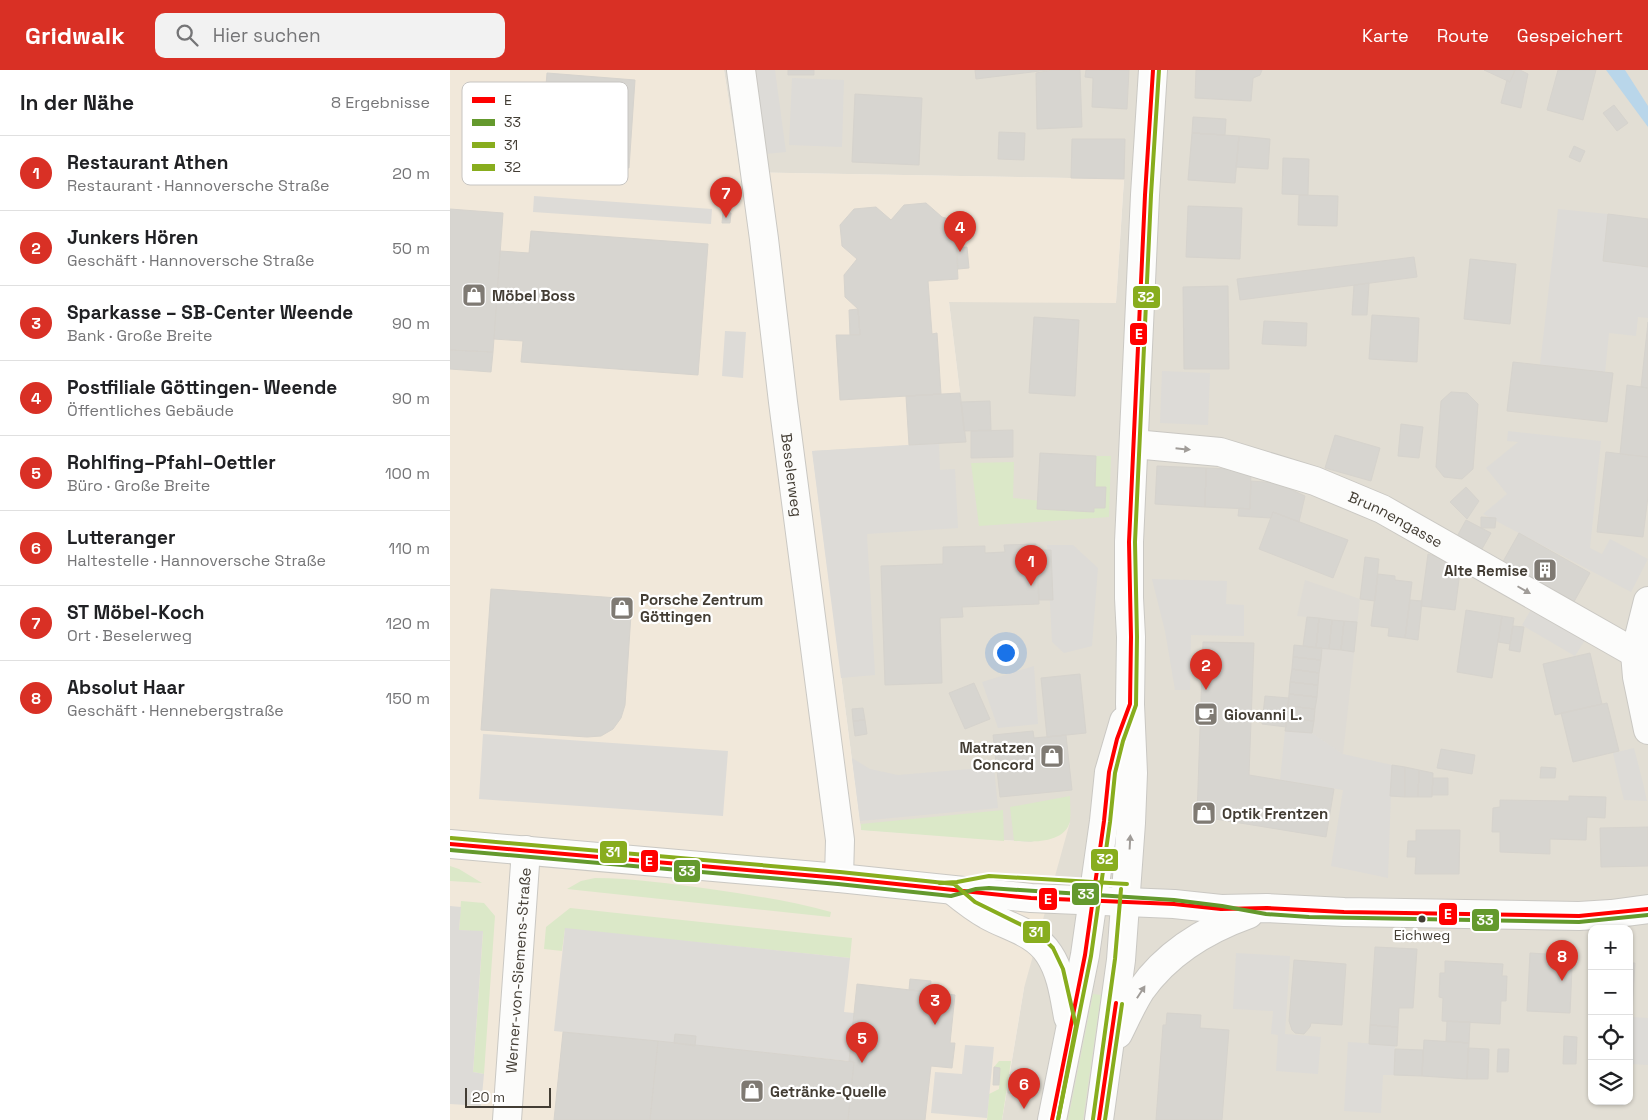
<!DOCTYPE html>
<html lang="de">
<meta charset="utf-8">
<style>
:root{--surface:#fff;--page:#f2f2f2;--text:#202124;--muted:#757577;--line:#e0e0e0;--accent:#d93025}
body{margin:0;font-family:"Space Grotesk",sans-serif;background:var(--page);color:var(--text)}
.controls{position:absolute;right:15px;bottom:15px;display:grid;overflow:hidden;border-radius:10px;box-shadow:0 1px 4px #0004}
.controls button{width:45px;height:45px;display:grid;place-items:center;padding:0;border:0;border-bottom:1px solid var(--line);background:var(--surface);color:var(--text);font:25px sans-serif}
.scale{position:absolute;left:15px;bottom:12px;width:86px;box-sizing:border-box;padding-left:5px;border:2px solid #433d34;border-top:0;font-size:14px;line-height:18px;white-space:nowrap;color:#433d34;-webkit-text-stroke:4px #fff;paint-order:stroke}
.you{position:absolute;left:555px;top:582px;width:18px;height:18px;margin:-12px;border:4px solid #fff;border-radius:50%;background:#1a73e8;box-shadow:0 0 0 8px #1a73e833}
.badge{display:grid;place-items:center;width:32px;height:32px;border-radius:50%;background:var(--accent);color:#fff;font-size:16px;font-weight:700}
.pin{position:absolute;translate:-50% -41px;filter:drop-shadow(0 1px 2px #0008)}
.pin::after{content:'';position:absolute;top:26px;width:18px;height:15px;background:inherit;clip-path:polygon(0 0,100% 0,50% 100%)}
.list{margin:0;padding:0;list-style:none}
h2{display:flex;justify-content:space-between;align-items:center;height:65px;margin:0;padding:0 20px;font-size:21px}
h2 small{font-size:16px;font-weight:400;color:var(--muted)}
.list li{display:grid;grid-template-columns:32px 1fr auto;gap:15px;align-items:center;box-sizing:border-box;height:75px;padding:0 20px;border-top:1px solid var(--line)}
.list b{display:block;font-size:19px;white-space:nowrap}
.list p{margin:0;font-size:16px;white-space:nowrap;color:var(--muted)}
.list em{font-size:16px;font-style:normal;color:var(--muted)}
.icon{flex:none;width:28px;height:28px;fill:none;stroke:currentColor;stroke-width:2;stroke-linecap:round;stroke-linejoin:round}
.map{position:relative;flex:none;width:1198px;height:1050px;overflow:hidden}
header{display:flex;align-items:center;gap:30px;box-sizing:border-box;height:70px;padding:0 25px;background:var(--accent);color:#fff}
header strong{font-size:24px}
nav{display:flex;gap:28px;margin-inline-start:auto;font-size:18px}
.search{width:350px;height:45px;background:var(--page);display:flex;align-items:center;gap:12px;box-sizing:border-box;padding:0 18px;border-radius:10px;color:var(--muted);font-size:19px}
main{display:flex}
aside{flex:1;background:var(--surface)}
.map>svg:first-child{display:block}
</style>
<header>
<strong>Gridwalk</strong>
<div class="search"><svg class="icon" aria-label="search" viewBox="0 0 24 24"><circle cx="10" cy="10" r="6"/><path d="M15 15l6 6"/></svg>Hier suchen</div>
<nav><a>Karte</a><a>Route</a><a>Gespeichert</a></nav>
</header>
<main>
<aside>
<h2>In der Nähe<small>8 Ergebnisse</small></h2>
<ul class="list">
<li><span class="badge">1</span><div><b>Restaurant Athen</b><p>Restaurant · Hannoversche Straße</p></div><em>20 m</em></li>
<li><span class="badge">2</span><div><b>Junkers Hören</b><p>Geschäft · Hannoversche Straße</p></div><em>50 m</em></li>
<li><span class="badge">3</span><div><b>Sparkasse – SB-Center Weende</b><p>Bank · Große Breite</p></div><em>90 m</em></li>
<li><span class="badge">4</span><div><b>Postfiliale Göttingen- Weende</b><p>Öffentliches Gebäude</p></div><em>90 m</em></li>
<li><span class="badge">5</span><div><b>Rohlfing–Pfahl–Oettler</b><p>Büro · Große Breite</p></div><em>100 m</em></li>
<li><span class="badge">6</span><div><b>Lutteranger</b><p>Haltestelle · Hannoversche Straße</p></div><em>110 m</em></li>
<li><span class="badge">7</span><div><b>ST Möbel-Koch</b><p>Ort · Beselerweg</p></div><em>120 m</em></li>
<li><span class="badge">8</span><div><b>Absolut Haar</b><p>Geschäft · Hennebergstraße</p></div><em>150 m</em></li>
</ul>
</aside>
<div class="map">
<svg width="1198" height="1050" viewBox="0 0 1198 1050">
<rect width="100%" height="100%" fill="#eeece7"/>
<!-- residential -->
<path fill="#e2ded4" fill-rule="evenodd" d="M274 0H1198V1050H552L574 918 581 772 411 760 362 381 511 332 499 232H666L674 109 290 102ZM1142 859H1179V1031H1142Z"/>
<!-- commercial -->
<path fill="#f1e8da" d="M0 0H274L290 102 674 109 666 233 499 232 516 372 362 381 411 760 581 772 616 758 620 752 574 918 552 1050H0Z"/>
<!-- industrial -->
<path fill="#dedbd5" d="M855 510 910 529 893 684 862 663 835 661 844 575 853 576 856 547 847 546Z"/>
<!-- green -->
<path fill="#dbe8c8" d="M646 386H661L659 447 529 456 521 393 564 392 563 428 655 438 656 417H645Z
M620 726C620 734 621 743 620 751 615 774 581 772 564 771L560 737Z
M553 740 554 771 411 760V754Z
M0 796 9 799 32 813 0 811Z
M145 808C183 808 222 814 260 819 301 825 341 831 381 842L380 847 117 819 131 811Z
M11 831 34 833 45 846 34 1004 23 1002 33 862 9 860Z
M120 838 402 868 400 888 115 859 112 881 94 879 96 857Z
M643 924 651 925 633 1050H618Z
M549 991H561L552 1050H537L539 1024 549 1019 550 998 544 997Z"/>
<!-- parking -->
<path fill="#dddbd7" d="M303 0H325L336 82 315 84Z
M342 8 394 10 392 77 339 75Z
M84 126 262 139 261 154 83 142Z
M1108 139 1158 144 1153 191 1198 197V248L1188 247 1186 266 1159 263 1155 303 1090 295Z
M275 261 296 262 293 308 272 306Z
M712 301 760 303 758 355 710 353Z
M1058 361 1151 371 1140 478 1152 484 1160 469 1198 489 1181 522 1033 444 1057 424 1036 398 1068 372 1057 371Z
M489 373 490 400 505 399 508 458 417 464 425 605 391 608 362 381Z
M597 475H623L648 498 642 576 614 583 602 572Z
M702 509 777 511 776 534 794 535V566L741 565 740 620H725L715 561Z
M1082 538 1135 570 1125 586 1072 555Z
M584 596 588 654 548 658 532 612Z
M835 661 862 663 893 684 942 695 938 808 881 796 893 720 830 710Z
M33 664 278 681 273 746 29 729Z
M1184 678 1193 713 1197 731 1174 730 1171 718 1163 683Z
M402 688 420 699 448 705 544 697 548 738 410 751Z
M0 836 11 837 9 860 33 861 23 1002 34 1004 31 1036 0 1034Z
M115 858 400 888 394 942 404 943 399 991 104 961Z
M786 883 840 886 835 964 871 967 868 1004 826 1001 828 965 821 964 823 941 783 939Z
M1181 947 1198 948V995L1179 994Z
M898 972 945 975 944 1005H933L931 1043 894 1041Z
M515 975 544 977 537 1048 481 1043 485 1002 512 1004Z"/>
<!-- water -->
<path fill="#b9d6ea" d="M1156 0H1175L1198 36V57Z"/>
<!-- building -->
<path fill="#d7d5d0" stroke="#d6d3cd" d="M338 0H364V5H338Z
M525 0H598L526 9Z
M602 0H630L632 57 587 59 586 3Z
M636 0H679L677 39 642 37 643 8 635 7Z
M746 0H812L810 5 803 8 801 31 745 28Z
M1034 0H1065L1060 12Z
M1065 0H1070L1078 4 1071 38 1051 33 1057 10 1060 12Z
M1108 0H1146L1133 50 1097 40Z
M97 3 185 10 179 98 90 91Z
M405 24 472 28 469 95 402 92Z
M1164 35 1178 53 1167 61 1153 43Z
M743 47 776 49 775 65 742 63Z
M549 62 575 63 574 90 548 89Z
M742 63 789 66 785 113 738 110Z
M789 66 820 69 818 99 786 97Z
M622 69H675L674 109 621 108Z
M1124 76 1135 81 1130 92 1119 87Z
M833 88 859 89 858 125 832 124Z
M849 125 888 126 887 156 848 155Z
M476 133 492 147 505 151 508 209 478 211 482 264 487 263 491 324 390 330 386 265H410L408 239 395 227 394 205 407 189 392 176 390 155 404 139 426 137 441 150 454 135Z
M738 136 792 138 790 189 736 187Z
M0 139 53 143 43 282 0 280Z
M273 142 281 143 280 153H272Z
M1158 144 1198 149V197L1153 191Z
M81 161 258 174 248 305 71 292 73 271 44 269 50 181 79 183Z
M517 177 519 198 508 199 507 178Z
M964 187 967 207 790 230 787 209Z
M1020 189 1066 194 1060 254 1014 249Z
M919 213 917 245H902L904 215Z
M778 216 779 299H734L733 217Z
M408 239 410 265H400L399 240Z
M922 245 969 248 967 292 919 289Z
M584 247 629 250 625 326 579 323Z
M814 251 857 253 856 276 812 274Z
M1198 252V318L1191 317Z
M0 280 43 282 41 302 0 299Z
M1063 292 1163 303 1157 352 1057 341Z
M1177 315 1198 318V387L1170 384Z
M1001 322 1017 323 1028 334 1023 399 1012 409 994 407 986 397 991 331Z
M510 323 516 372 459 375 456 326Z
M540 331 541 360 514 361 511 332Z
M951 354 973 357 969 388 948 386Z
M563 360V387L521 388V361Z
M885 365 930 378 921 411 875 398Z
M1156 382 1198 387V426L1193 467 1147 462Z
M590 383 646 386 645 417H656L655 438H644V442L587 439Z
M707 396 756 398 755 437 705 434Z
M756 398 801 400 800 439 755 437Z
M801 411 827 413 855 426 849 452 823 442 821 448 788 446 789 438 800 439Z
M1016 417 1029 431 1017 449 1000 432Z
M823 442 898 470 883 508 809 479Z
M1031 447 1046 448 1045 458H1031Z
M1016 450 1041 463 1028 486 1004 472Z
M1069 463 1140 503 1121 537 1050 497Z
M586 474 589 534 512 537 513 547 490 548 492 613 435 615 431 496 493 494V477L535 476V483L555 482 554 475Z
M587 480H601L603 530H589Z
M978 484 1011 494 1005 540 971 536Z
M915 487 929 489 925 531 910 529Z
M928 504 945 506V510L962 512 955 568 938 566 939 558 921 556Z
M41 519 182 529 175 635 171 648 163 659 151 666 137 667 31 660Z
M960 530 972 531 968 570 955 568Z
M1016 540 1052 546 1042 608 1007 602Z
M1052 546 1064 548 1060 574 1048 572Z
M857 547 869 548 866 578 853 576Z
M869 548 882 550 879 579 866 578Z
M882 550 894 551 891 580 879 579Z
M894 551 907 552 904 582 891 580Z
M1063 556 1074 557 1070 582 1059 580Z
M753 572 804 573 799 705 884 719 876 767 747 746Z
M844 575 872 578 871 590 843 587Z
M1140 583 1152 634 1105 645 1093 594Z
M843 587 871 590 869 603 842 599Z
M842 599 869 603 868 615 840 612Z
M630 604 636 663 597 667 591 608Z
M840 612 868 615 867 627 839 624Z
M524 613 540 649 515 659 499 623Z
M839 624 867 627 865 639 838 636Z
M815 626 839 628 836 657 812 654Z
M1157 633 1169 681 1123 692 1111 643Z
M838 636 865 639 864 651 837 648Z
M413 638 415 650 403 651 402 639Z
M837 648 864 651 862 663 835 661Z
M415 650 417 664 405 666 403 651Z
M583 661 584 668 616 665 622 720 550 727 543 665Z
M991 679 1025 685 1022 704 987 698Z
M942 695 955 697V727L940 726Z
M955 697 969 700 968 727H955Z
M1091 697 1106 698 1105 708H1090Z
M969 700 983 703 982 727H968Z
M983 708H998V725H982Z
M1119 726 1156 727 1155 748 1137 747 1136 770 1100 769V784L1050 782V762H1042L1043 738 1050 737V730L1119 731Z
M1198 757V796L1151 797 1150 758Z
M966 760H1010L1009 804H965L966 787H957L958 771H966Z
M925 877 967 879 963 938H949L948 957 920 955Z
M1080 883 1111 885V897L1122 898 1120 943 1077 941Z
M844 890 896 894 892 955 861 953 860 957 854 964 845 963 842 960 839 951Z
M995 891 1053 894 1052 906H1057L1056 931H1051L1050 954 992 951 993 928 989 927 990 903H995Z
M1179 893H1185L1181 963 1179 962Z
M460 909 481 911 480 922 459 920Z
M407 914 505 925 500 973H505L502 998 481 996 475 1050H398L404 992 399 991Z
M717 943 751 945 750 958 779 960 772 1050H706L713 955H716Z
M997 951 1020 952 1019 973 996 971Z
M920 955 948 957 947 976 919 974Z
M113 962 208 971 200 1050H104Z
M225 964 246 966 245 976 224 973Z
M1114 966 1127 967 1126 994H1113Z
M974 970 1019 973 1017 1009 972 1006Z
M208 971 404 992 398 1050H200Z
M1018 978 1039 979 1038 1009H1017Z
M945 979 973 980 972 1006 944 1005Z
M1048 979H1059L1058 1002H1047Z
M544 997 550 998 549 1015H543Z
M560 1004 567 1005 565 1024 558 1023Z"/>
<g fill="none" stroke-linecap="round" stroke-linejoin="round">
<!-- minor casing -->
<g stroke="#cac8c3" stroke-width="30">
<g id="minor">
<path id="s1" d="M291 0 314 169 333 332 390 770 389 808"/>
<path id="s2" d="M684 374 770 382 865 411 932 439 1185 583"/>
<path d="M1198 531 1185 583 1187 607 1198 660"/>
<path d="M0 774 389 808 581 828 724 834 771 839 817 838 894 842 1129 846 1161 844 1198 839"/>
<path d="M502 820C513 829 524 838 537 845 558 857 585 862 599 884 611 902 614 925 618 947"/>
<path d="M668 964C675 950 682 934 691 920 717 883 757 859 799 844"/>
<path id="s3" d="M57 1050 76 780"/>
<path d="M602 1050 635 885 654 751 659 702 674 651"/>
<path d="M649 1050 671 890 681 753 683 703 680 634 681 567 679 528V472L695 125 703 0"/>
</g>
</g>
<!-- minor -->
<use href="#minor" stroke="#fcfcfb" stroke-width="28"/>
<!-- bus-1 casing -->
<g stroke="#fff" stroke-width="8">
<path id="bus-1" d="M0 774 389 808 581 828 724 834 771 839 817 838 894 842 1129 846 1198 839
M602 1050 635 885 654 751 659 702 667 669 680 634 681 567 679 472 695 125 703 0
M649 1050 666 933"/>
</g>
<!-- bus-2 casing -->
<g stroke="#fff" stroke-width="8">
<path id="bus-2" d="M0 780 388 814 501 826 526 819 539 818 724 830 772 836 816 844 859 847 1129 852 1198 845"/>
</g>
<!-- bus-3 casing -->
<g stroke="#fff" stroke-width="8">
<path id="bus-3" d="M1 768 390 802 504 814 525 832 588 863 603 878 613 899 626 956 608 1050
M489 813 507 812 539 806 677 814
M643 1049 665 889 671 819"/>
</g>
<!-- bus-4 casing -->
<g stroke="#fff" stroke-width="8">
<path id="bus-4" d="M608 1050 641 886 660 752 665 703 673 671 686 635 687 567 685 472 701 125 709 0
M655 1050 672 934"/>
</g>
<!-- bus-1 -->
<use href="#bus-1" stroke="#f00" stroke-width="4"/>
<!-- bus-2 -->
<use href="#bus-2" stroke="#64992d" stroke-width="4"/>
<!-- bus-3 -->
<use href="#bus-3" stroke="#88ad1e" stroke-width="4"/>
<!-- bus-4 -->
<use href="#bus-4" stroke="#88ad1e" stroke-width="4"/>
</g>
<!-- one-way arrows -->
<defs><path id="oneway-solid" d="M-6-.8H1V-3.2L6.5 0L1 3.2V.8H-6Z" transform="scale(1.25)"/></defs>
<g fill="#a09c98">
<use href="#oneway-solid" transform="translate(733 379) rotate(6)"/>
<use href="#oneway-solid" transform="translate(1074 520) rotate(30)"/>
<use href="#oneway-solid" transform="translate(680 772) rotate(-87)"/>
<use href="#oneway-solid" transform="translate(691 922) rotate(-57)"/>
</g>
<!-- icons -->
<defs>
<g id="shop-square" transform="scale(1.25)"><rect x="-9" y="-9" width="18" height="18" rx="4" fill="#7f7a73" stroke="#fff"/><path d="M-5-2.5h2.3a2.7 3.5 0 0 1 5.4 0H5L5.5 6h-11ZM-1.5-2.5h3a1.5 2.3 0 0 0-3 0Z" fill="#fff"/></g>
<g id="building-square" transform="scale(1.25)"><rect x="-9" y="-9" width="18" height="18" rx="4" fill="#7f7a73" stroke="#fff"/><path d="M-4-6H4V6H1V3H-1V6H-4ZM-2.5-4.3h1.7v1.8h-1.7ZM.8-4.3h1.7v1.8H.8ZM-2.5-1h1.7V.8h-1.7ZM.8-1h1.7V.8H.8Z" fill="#fff"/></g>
<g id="cafe-square" transform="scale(1.25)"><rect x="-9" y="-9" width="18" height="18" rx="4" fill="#7f7a73" stroke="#fff"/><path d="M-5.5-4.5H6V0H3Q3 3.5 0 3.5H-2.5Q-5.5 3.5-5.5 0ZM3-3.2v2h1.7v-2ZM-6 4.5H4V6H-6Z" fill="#fff"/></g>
</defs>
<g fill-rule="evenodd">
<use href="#shop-square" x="24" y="225"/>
<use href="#building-square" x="1095" y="500"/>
<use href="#shop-square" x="172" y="538"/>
<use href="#cafe-square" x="756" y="644"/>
<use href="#shop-square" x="602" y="686"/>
<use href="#shop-square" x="754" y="743"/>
<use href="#shop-square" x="302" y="1021"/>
</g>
<!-- markers -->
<circle fill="#433d34" stroke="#fff" stroke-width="2" cx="972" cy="849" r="4.5"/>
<g text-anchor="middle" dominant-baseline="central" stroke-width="4.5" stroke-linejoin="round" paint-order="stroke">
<!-- bus labels -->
<g font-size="14" fill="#433d34" stroke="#fff">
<text x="972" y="865">Eichweg</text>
</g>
<!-- poi labels -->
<g font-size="15" font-weight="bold" fill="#433d34" stroke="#fff" text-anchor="start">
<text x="42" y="225">Möbel Boss</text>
<text x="1078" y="500" text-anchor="end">Alte Remise</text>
<text x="190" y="529">Porsche Zentrum<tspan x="190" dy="17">Göttingen</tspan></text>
<text x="774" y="644">Giovanni L.</text>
<text x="584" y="677" text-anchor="end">Matratzen<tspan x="584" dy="17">Concord</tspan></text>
<text x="772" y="743">Optik Frentzen</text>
<text x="320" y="1021">Getränke-Quelle</text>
</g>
<!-- street labels -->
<g font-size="15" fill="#433d34" stroke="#fff">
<text stroke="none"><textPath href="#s1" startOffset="408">Beselerweg</textPath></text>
<text stroke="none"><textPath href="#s2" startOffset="275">Brunnengasse</textPath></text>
<text stroke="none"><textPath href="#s3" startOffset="150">Werner-von-Siemens-Straße</textPath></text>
</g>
</g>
<!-- legend -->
<rect x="12" y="12" width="166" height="103" rx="8" fill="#fff" stroke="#c7c5c2" stroke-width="1"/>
<rect x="22" y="27" width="23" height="6" fill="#f00"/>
<rect x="22" y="49" width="23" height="7" fill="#64992d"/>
<rect x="22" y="72" width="23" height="6" fill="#88ad1e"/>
<rect x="22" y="94" width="23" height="7" fill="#88ad1e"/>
<g font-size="14" fill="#433d34">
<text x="54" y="35">E</text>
<text x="54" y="57">33</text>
<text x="54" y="80">31</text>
<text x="54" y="102">32</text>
</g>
<g stroke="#fff" stroke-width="2">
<rect x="682" y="215" width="29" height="24" rx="5" fill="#88ad1e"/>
<rect x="679" y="252" width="19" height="24" rx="5" fill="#f00"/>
<rect x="149" y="770" width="29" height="24" rx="5" fill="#88ad1e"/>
<rect x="640" y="778" width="29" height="24" rx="5" fill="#88ad1e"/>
<rect x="190" y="779" width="19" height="24" rx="5" fill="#f00"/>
<rect x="223" y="789" width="28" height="24" rx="5" fill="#64992d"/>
<rect x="621" y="812" width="29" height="24" rx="5" fill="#64992d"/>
<rect x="588" y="817" width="20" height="24" rx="5" fill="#f00"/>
<rect x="988" y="832" width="20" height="24" rx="5" fill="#f00"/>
<rect x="1021" y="838" width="29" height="24" rx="5" fill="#64992d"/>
<rect x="572" y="850" width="29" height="24" rx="5" fill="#88ad1e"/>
</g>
<g font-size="14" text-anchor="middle" font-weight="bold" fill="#fff">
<text x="696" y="232">32</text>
<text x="689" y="269">E</text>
<text x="163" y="787">31</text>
<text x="655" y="794">32</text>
<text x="199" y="796">E</text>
<text x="237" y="806">33</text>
<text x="636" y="829">33</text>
<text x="598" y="834">E</text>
<text x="998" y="849">E</text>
<text x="1035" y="855">33</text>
<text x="586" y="867">31</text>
</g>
</svg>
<div class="controls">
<button>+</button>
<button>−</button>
<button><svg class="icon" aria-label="locate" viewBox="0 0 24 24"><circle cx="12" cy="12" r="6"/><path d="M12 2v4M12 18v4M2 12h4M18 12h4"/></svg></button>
<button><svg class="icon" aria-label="layers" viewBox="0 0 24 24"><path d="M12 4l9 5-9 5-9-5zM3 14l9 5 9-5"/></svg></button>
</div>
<div class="scale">20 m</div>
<div class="you"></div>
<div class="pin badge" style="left:581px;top:516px">1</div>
<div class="pin badge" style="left:756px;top:620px">2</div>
<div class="pin badge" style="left:485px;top:955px">3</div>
<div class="pin badge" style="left:510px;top:182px">4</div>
<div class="pin badge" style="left:412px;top:993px">5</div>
<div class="pin badge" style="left:574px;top:1039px">6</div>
<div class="pin badge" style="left:276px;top:148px">7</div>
<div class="pin badge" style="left:1112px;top:911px">8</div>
</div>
</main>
